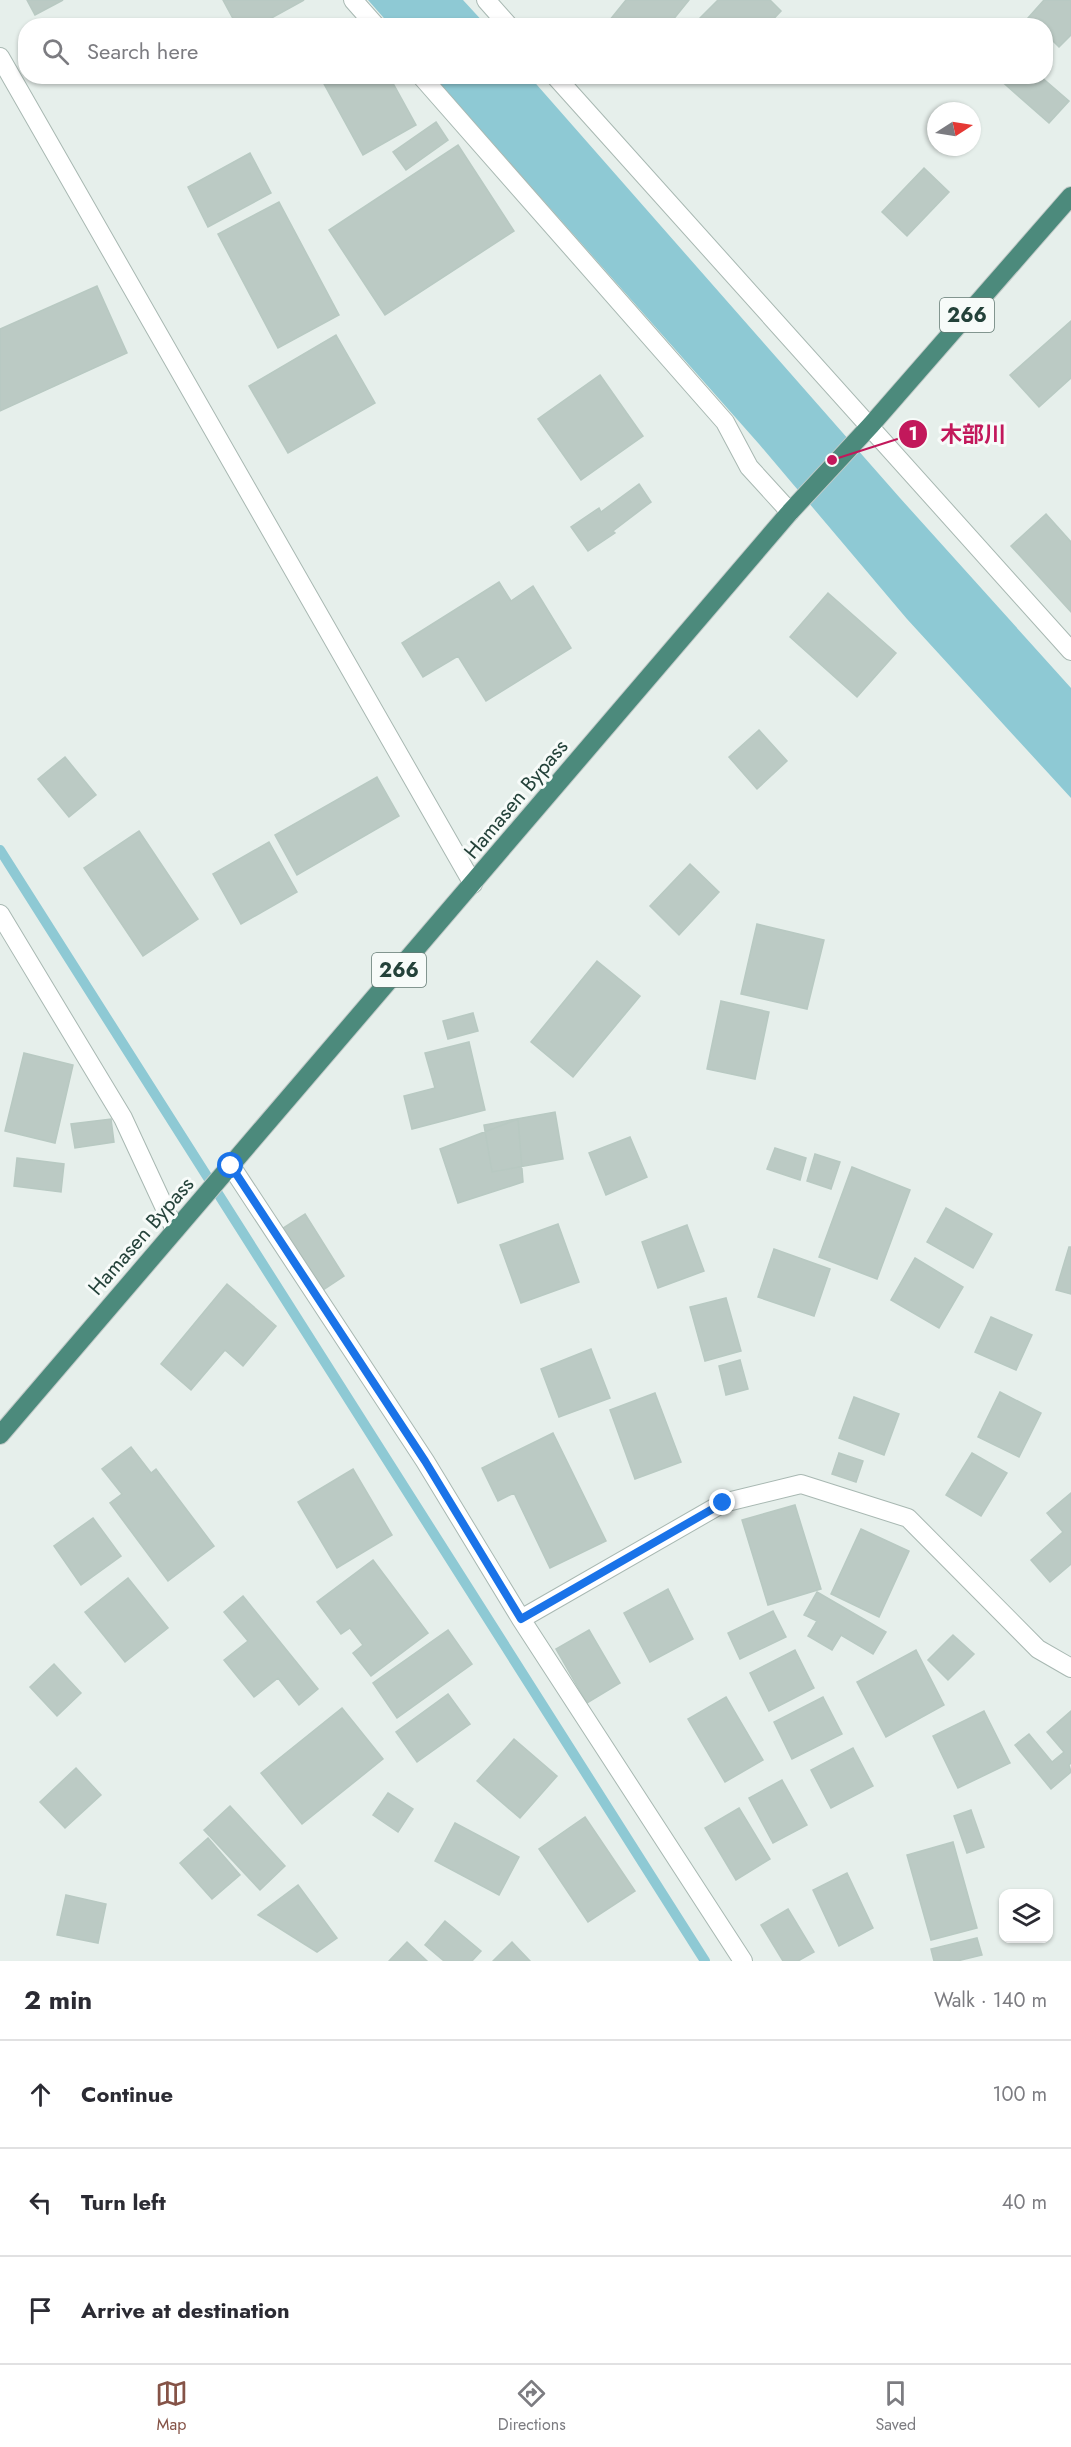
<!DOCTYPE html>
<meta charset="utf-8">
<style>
:root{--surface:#fff;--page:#f7f7f7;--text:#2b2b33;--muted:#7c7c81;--line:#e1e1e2;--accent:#855347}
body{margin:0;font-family:Jost,"Noto Sans JP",sans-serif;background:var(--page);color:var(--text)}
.controls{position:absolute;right:18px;bottom:18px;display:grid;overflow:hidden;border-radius:12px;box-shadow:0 2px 4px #0004}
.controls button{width:54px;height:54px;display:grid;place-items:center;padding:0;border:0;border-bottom:2px solid var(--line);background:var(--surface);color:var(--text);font:30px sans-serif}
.compass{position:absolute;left:927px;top:102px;width:54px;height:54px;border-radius:50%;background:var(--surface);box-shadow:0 2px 4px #0004;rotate:78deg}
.stop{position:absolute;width:18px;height:18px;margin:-14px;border:4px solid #1a73e8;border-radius:50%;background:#fff}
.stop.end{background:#1a73e8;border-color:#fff;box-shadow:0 2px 6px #0008}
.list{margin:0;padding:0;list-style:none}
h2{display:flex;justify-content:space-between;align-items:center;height:78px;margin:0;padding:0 24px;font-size:26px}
h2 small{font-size:20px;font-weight:400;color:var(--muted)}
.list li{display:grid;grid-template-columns:39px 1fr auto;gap:18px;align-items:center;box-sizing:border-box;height:108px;padding:0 24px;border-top:2px solid var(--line)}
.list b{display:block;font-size:22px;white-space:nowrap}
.list em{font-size:20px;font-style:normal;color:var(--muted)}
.icon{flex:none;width:33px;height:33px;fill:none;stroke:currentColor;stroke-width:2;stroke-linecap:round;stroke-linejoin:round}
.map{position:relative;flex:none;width:1071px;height:1961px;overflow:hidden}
.search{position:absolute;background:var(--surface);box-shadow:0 2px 4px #0004;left:18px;right:18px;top:18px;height:66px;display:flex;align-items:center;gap:15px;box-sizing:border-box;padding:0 21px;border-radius:24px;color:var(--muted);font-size:22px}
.sheet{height:402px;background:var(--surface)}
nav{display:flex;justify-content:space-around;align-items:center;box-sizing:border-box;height:84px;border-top:2px solid var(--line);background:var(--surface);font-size:16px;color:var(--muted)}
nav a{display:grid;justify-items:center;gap:3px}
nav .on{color:var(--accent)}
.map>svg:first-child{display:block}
</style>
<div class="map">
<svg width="1071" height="1961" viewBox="0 0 1071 1961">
<rect width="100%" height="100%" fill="#e6efeb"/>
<!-- water -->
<path fill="#8ec9d4" d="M368 0H463L486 25H390Z
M434 77H530L900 498 1071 688V798L907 619 759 444Z"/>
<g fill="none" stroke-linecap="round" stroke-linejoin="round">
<!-- stream -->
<path stroke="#8ec9d4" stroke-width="10" d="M0 850 705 1961"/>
</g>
<!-- building -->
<path fill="#bbcac4" stroke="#b8c9c2" stroke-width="1.5" d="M27 0H63L35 15Z
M223 0H304L257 26H237Z
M626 0H689L668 26H605Z
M718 0H770L781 11 767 26H704L698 20Z
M1044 0H1071V35L1059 47 1046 34V26H1036L1028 18Z
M333 76H389L416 125 363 155 323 82Z
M1000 76H1040L1069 101 1049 123 998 78Z
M436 122 448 140 406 170 393 152Z
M458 145 514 231 385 315 329 230Z
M250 153 271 193 208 227 188 187Z
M924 168 949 192 907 236 882 212Z
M279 202 339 315 278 348 218 234Z
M97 286 127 353 0 411V329Z
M1071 321V378L1039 407 1010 375Z
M336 335 375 403 288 453 249 386Z
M600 375 643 436 581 480 538 419Z
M639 484 651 502 613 531 615 533 588 551 571 527 599 508 601 512Z
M1046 514 1071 542V612L1011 546Z
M499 582 511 601 533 586 571 648 486 701 458 656 423 677 402 643Z
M828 593 896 653 857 697 790 637Z
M759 730 787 761 757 789 729 757Z
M65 757 96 795 69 817 38 779Z
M377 777 399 816 297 875 275 835Z
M139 831 198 919 143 956 84 868Z
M269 842 297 892 241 924 213 874Z
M690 864 719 892 679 935 650 906Z
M757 924 824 940 807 1009 741 994Z
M597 961 640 996 573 1077 531 1042Z
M721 1001 769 1012 755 1079 707 1069Z
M473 1013 478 1031 448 1039 443 1021Z
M469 1042 485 1110 412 1129 404 1096 435 1088 425 1053Z
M24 1053 73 1065 55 1143 5 1131Z
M555 1112 563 1159 492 1172 484 1125Z
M111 1119 114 1142 75 1148 71 1124Z
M518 1119 523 1182 458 1203 440 1149Z
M630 1137 647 1177 606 1195 589 1153Z
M775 1148 806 1158 800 1180 767 1169Z
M815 1154 840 1162 831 1189 807 1181Z
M17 1158 64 1164 61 1192 14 1186Z
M852 1167 910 1190 877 1279 819 1257Z
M946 1208 992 1234 973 1268 927 1242Z
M305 1214 344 1276 317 1294 277 1232Z
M558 1224 579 1282 521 1303 500 1245Z
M687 1225 704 1271 658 1288 642 1242Z
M1069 1247H1071V1294L1056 1290Z
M774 1249 830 1269 814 1316 758 1297Z
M915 1258 963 1287 939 1328 891 1300Z
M227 1284 276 1326 243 1366 225 1350 191 1390 161 1364Z
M726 1298 741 1351 705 1361 690 1307Z
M991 1317 1032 1335 1016 1370 975 1352Z
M591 1349 610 1398 559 1417 541 1369Z
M740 1360 748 1389 726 1395 719 1366Z
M1000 1392 1041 1413 1019 1457 978 1437Z
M655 1393 681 1462 635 1479 610 1410Z
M854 1397 899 1414 884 1455 839 1438Z
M553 1433 606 1541 550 1568 514 1493 498 1501 482 1468Z
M131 1447 151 1473 156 1469 214 1546 168 1581 110 1503 122 1494 102 1469Z
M839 1453 863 1461 856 1482 832 1474Z
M972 1453 1007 1473 981 1516 946 1495Z
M353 1469 392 1535 337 1568 298 1502Z
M1071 1493V1564L1050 1582 1031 1560 1063 1532 1047 1513Z
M795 1505 821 1589 768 1605 742 1520Z
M93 1518 121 1556 81 1585 54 1546Z
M861 1529 909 1551 879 1617 831 1594Z
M373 1560 428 1633 371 1676 353 1653 363 1645 350 1628 341 1634 317 1602Z
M128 1578 168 1628 125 1662 85 1612Z
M668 1589 693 1639 650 1662 624 1613Z
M817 1592 886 1632 873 1654 841 1635 832 1650 808 1636 817 1621 804 1615Z
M243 1596 318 1689 299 1705 278 1678 254 1697 224 1660 248 1641 224 1612Z
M773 1611 786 1637 740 1659 728 1633Z
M448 1630 472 1664 397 1718 373 1683Z
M589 1630 620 1683 587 1703 556 1649Z
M953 1635 974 1654 948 1680 928 1660Z
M795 1650 814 1688 769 1711 750 1673Z
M916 1650 944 1705 886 1737 857 1682Z
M54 1664 81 1693 57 1716 30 1687Z
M448 1694 470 1724 417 1762 396 1732Z
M726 1697 763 1760 725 1782 688 1719Z
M823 1697 842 1734 792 1759 774 1722Z
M342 1708 383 1759 302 1824 261 1773Z
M984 1711 1010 1763 958 1788 933 1736Z
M1071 1711V1763L1069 1765 1071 1772 1051 1789 1015 1745 1029 1734 1052 1762 1064 1752 1047 1732Z
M514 1739 557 1776 520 1818 477 1781Z
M853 1748 873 1786 831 1808 811 1770Z
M76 1768 101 1795 65 1828 40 1802Z
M782 1780 807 1825 773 1843 749 1798Z
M388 1793 413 1809 398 1832 373 1815Z
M230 1806 285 1866 260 1890 204 1830Z
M739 1808 770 1859 736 1880 705 1828Z
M971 1810 984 1847 967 1853 954 1816Z
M585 1817 635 1891 588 1922 539 1849Z
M455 1823 519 1857 499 1895 435 1861Z
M208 1838 240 1875 212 1899 180 1863Z
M953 1842 977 1928 931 1940 907 1855Z
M847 1873 873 1928 839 1946 813 1890Z
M298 1885 337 1938 317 1952 258 1915Z
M66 1895 106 1904 98 1943 57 1935Z
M788 1909 814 1952 798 1961H783L761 1925Z
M445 1921 481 1951 472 1961H444L425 1945Z
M977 1938 982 1955 957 1961H934L931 1949Z
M407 1942 427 1961H389Z
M512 1942 530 1961H493Z"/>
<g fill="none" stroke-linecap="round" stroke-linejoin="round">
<!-- minor casing -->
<g stroke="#a8b8b2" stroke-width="20">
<path id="minor" d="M353 0 376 26
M486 0 509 26
M0 57 473 884
M421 76 725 422 749 467 790 512
M555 76 1071 651
M0 914 123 1118 175 1230
M231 1166 425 1461 521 1619 743 1961
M521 1619 723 1503 801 1484 908 1518 1038 1649 1071 1668"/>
</g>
<!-- trunk casing -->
<g stroke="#c2cac8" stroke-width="20">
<path id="trunk" d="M0 1435 790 512 871 425 1071 196"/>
</g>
<!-- minor -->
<use href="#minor" stroke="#fff" stroke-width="18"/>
<!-- trunk -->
<use href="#trunk" stroke="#4c8a7c" stroke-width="18"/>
</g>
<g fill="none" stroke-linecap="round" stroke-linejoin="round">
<!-- route -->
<path stroke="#1a73e8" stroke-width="8" d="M231 1166 425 1461 521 1619 723 1503"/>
</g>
<g text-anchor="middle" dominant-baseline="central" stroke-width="6" stroke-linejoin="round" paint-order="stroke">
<!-- shield labels -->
<g fill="#f7fbf9" stroke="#637a73" stroke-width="1.5">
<rect x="940" y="298" width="54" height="34" rx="4.5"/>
<rect x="372" y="953" width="54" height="34" rx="4.5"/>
</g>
<g font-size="20" font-weight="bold" fill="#24423a">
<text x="967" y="315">266</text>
<text x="399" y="970">266</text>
</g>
<!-- street labels -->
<g font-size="21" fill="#24423a" stroke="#f7fbf9">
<text transform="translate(516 799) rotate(-50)">Hamasen Bypass</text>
<text transform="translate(141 1236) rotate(-49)">Hamasen Bypass</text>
</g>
</g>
<!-- callouts -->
<path fill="none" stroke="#c2185b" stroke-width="2" d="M832 460L913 434"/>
<g fill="#c2185b" stroke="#f7fbf9" stroke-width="2">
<circle cx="832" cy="460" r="6"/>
<circle cx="913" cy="434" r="15"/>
</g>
<g font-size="18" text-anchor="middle" font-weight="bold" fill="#fff">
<text x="913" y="440">1</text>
</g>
<g font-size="22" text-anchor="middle" font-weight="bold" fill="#c2185b" stroke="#f7fbf9" stroke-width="6" stroke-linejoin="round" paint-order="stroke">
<text x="973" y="442">木部川</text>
</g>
</svg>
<div class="controls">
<button><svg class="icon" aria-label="layers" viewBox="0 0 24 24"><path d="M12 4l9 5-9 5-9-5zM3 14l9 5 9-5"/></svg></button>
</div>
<svg class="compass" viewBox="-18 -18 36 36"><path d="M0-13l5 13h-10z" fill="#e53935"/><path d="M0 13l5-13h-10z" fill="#7c7c81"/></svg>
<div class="stop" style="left:231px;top:1166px"></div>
<div class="stop end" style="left:723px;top:1503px"></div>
<div class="search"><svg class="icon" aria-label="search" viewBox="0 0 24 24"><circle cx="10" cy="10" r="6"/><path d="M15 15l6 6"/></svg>Search here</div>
</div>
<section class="sheet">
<h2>2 min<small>Walk · 140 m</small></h2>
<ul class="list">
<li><svg class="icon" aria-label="ahead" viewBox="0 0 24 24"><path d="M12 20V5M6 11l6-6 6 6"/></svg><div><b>Continue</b></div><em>100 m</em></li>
<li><svg class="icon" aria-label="left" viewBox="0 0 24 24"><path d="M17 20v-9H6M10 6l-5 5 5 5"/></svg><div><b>Turn left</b></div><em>40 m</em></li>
<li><svg class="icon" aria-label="arrive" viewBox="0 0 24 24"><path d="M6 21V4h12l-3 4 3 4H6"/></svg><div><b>Arrive at destination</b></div></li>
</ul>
</section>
<nav>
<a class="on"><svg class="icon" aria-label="map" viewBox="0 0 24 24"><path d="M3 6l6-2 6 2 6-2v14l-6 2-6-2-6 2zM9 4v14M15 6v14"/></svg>Map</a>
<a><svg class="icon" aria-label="directions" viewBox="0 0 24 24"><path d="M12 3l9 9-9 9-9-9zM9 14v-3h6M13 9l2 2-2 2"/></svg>Directions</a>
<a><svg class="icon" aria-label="saved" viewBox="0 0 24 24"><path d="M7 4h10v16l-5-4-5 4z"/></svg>Saved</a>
</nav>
